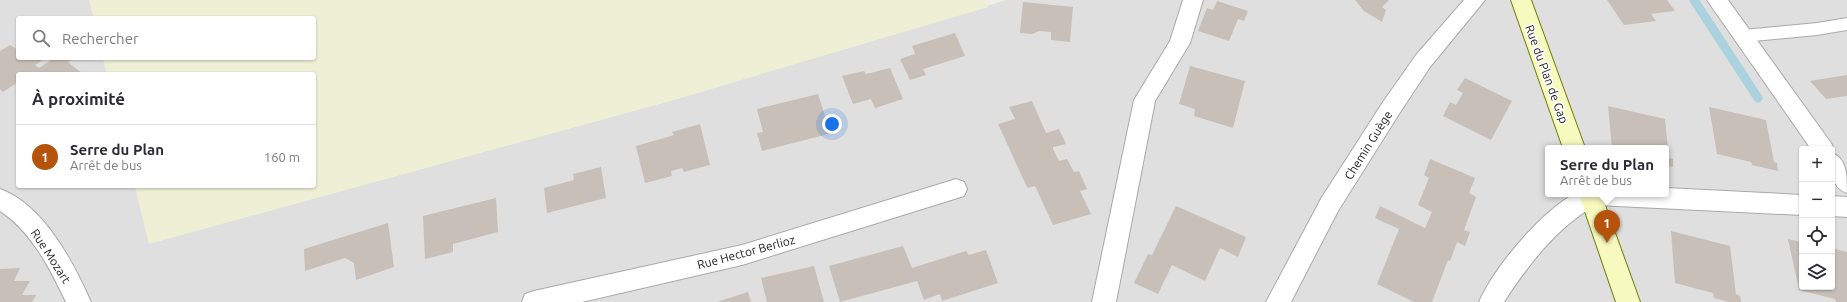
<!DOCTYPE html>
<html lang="fr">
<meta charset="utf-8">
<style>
:root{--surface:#fff;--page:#f2f2f3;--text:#2b2b33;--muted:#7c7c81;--line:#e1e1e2;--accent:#b45309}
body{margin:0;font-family:Ubuntu,sans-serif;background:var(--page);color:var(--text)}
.controls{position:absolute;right:12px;bottom:12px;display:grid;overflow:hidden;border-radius:4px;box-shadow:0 1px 3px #0004}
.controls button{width:36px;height:36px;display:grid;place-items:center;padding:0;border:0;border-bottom:1px solid var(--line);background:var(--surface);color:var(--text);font:20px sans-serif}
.you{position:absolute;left:832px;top:124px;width:14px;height:14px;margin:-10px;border:3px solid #fff;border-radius:50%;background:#1a73e8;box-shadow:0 0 0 6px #1a73e833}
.badge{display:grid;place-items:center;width:26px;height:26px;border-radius:50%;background:var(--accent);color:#fff;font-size:13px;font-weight:700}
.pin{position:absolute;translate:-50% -33px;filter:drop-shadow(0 1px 2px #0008)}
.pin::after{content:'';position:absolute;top:21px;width:14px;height:12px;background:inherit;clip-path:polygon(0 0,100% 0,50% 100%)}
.popup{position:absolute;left:1545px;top:145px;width:124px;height:52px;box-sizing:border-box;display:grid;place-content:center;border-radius:4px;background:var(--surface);filter:drop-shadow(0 1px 3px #0005);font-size:13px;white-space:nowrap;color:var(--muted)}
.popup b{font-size:15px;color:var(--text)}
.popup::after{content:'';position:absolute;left:50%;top:100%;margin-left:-8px;border:8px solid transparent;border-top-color:var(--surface)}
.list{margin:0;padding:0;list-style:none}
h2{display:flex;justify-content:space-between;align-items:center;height:52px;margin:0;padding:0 16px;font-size:17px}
h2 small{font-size:13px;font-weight:400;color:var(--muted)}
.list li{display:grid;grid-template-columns:26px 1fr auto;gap:12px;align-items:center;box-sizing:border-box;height:64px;padding:0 16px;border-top:1px solid var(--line)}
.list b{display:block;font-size:15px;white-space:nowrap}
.list p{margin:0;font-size:13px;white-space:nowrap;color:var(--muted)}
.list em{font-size:13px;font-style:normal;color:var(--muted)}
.icon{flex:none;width:22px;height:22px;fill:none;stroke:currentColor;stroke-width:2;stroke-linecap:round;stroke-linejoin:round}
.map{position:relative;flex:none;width:1847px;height:302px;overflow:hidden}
.search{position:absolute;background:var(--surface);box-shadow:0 1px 3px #0004;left:16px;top:16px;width:300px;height:44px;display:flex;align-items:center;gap:10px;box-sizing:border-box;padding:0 14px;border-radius:4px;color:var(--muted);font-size:15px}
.panel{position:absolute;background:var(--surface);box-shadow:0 1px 3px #0004;left:16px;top:72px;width:300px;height:116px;border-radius:4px}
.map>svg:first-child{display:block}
</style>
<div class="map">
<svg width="1847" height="302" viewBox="0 0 1847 302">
<rect width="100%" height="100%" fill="#f2efe9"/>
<!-- residential -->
<path fill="#e0dfdf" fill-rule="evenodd" d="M0 0H89L94 18H18V58H103L107 74H18V186H135L149 243 677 99 1006 0H1847V302H0ZM1548 148H1666V194H1548ZM1802 149H1832V287H1802Z"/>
<!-- farmland -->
<path fill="#eef0d5" d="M89 0H985L988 7 677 99 149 244 135 186H314V74H107L103 58H314V18H94Z"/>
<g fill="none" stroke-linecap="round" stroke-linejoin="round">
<!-- stream -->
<path stroke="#aad3df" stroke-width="9" d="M1694 0 1758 98"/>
</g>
<!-- building -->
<path fill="#c7bfb8" d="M1355 0H1389L1382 7 1386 10 1382 22 1364 11Z
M1607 0H1667L1675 11 1651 14 1656 21 1624 25Z
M1217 1 1248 11 1244 21 1238 19 1229 41 1198 31 1207 8 1213 10Z
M1023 2 1073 7 1070 42 1051 40V32L1039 31 1033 34 1020 33Z
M955 33 965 56 923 69 926 75 910 80 900 59 915 54 912 46Z
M10 45 18 50V58H46L35 65 39 68 54 58H74L68 62 83 74H18V82L3 92 0 89V51Z
M1190 66 1245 81 1233 128 1194 116 1195 109 1179 104Z
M890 68 903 99 875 108 871 99 853 104 842 76 864 71 866 74Z
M1847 75V96L1826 99 1810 81Z
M1465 78 1512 101 1491 140 1443 116 1450 102 1456 105 1463 93 1457 90Z
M818 94 826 119 831 117 836 132 762 151 757 133 763 132 757 109Z
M1032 101 1046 133 1059 129 1066 144 1053 147V149L1059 161 1067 159 1074 172 1079 171 1087 189 1080 191 1091 214 1053 225 1035 186 1028 188 1026 185 998 124 1015 119 1009 107Z
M1608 106 1665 119 1669 158 1673 159V167L1666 166V148H1612Z
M1709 107 1766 120 1774 162 1777 163 1778 171 1752 165 1751 162 1717 154Z
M700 124 710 165 684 172 682 168 671 171 672 176 645 183 636 146 674 135 672 132Z
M1430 159 1475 178 1469 193 1476 197 1464 230 1470 232 1465 246 1457 242 1450 261 1448 260 1432 302H1414L1377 284 1399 229 1375 218 1380 206 1425 228 1432 212 1418 205 1429 178 1424 175Z
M601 167 606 198 547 213 544 188 574 180 573 174Z
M496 198 498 232 453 244V252L425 259 423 216Z
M1176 206 1246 237 1238 257 1220 248 1205 281 1172 265 1158 294 1134 283 1148 254 1152 255Z
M388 223 394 267 356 280 354 263 345 258 305 271 304 249Z
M1671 231 1730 246 1736 294 1740 296 1741 302H1729L1714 298 1713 293 1675 283Z
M1788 239 1802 242V287H1832V248L1847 252V302H1836L1835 299 1799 290Z
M903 246 912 268 966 251 969 255 986 250 998 283 942 301 940 294 924 300 917 281 840 302 829 266Z
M814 266 824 302H767L761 278Z
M20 268 14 281H30L22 295H36L32 302H0V269Z
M748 292 751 302H717Z"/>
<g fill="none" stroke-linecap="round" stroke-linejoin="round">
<!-- service casing -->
<g stroke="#a9a9a9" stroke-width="2">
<path id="service" d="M1847 18V30L1817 35 1743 42 1738 40 1736 36 1738 32 1743 30 1817 23Z"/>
</g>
<!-- minor casing -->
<g stroke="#a9a9a9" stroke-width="2">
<path id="minor" d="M1183 0H1203L1190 43 1155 101 1116 302H1092L1134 100 1170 41Z
M1464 0H1485L1430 67 1399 114 1338 211 1291 302H1266L1322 197 1383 102 1416 55Z
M1707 0H1728L1831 143 1834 149 1832 153C1847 159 1847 175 1847 193 1828 186 1832 166 1832 149H1811Z
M956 179 964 182 967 189 964 196 742 265 582 302H522L525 294 534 291 742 245Z
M1666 188 1802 195V215L1596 205C1557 227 1528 265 1504 302H1479C1495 266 1540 213 1574 194H1666Z
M0 189C44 205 73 262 91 302H66C50 269 32 232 0 211Z
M1832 196 1847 197V217L1832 216Z"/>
</g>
<!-- secondary casing -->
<g stroke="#707d05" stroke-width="2">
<path id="secondary" d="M1511 0H1531L1585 148H1563Z
M1579 194H1601L1640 302H1616Z"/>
</g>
<!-- service -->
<use href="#service" fill="#fff" fill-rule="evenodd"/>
<!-- minor -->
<use href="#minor" fill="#fff" fill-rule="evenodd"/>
<!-- secondary -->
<use href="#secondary" fill="#f7fabf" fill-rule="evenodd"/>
</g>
<g text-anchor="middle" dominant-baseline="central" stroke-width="3" stroke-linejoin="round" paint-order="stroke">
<!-- street labels -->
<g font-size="12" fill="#222" stroke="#fff">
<text transform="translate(1547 74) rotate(70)">Rue du Plan de Gap</text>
<text transform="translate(1368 145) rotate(-58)">Chemin Guège</text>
<text transform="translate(746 252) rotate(-15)">Rue Hector Berlioz</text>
<text transform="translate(51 256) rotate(57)">Rue Mozart</text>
</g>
</g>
</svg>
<div class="controls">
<button>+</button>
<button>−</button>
<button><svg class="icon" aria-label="locate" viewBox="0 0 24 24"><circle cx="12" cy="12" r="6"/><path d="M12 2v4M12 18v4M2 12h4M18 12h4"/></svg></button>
<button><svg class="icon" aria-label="layers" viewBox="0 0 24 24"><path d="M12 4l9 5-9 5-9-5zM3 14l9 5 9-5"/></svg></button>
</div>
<div class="you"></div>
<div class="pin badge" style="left:1607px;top:243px">1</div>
<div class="popup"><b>Serre du Plan</b>Arrêt de bus</div>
<div class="search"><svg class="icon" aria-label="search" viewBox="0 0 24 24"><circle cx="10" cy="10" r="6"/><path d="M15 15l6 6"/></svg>Rechercher</div>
<section class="panel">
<h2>À proximité<small></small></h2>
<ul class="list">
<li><span class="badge">1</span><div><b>Serre du Plan</b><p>Arrêt de bus</p></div><em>160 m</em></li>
</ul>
</section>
</div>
